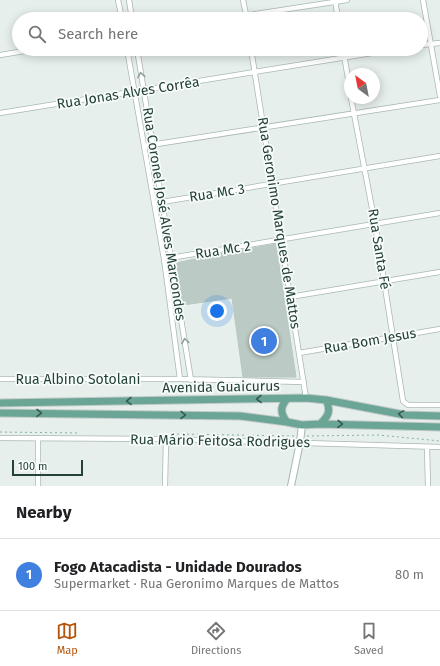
<!DOCTYPE html>
<meta charset="utf-8">
<style>
:root{--surface:#fff;--page:#f2f2f2;--text:#202124;--muted:#757577;--line:#e0e0e0;--accent:#b45309}
body{margin:0;font-family:"Fira Sans",sans-serif;background:var(--page);color:var(--text)}
.compass{position:absolute;left:344px;top:68px;width:36px;height:36px;border-radius:50%;background:var(--surface);box-shadow:0 2px 10px #0003;rotate:328deg}
.scale{position:absolute;left:12px;bottom:10px;width:71px;box-sizing:border-box;padding-left:4px;border:2px solid #24423a;border-top:0;font-size:11px;line-height:14px;white-space:nowrap;color:#24423a;-webkit-text-stroke:3px #f7fbf9;paint-order:stroke}
.you{position:absolute;left:217px;top:311px;width:14px;height:14px;margin:-10px;border:3px solid #fff;border-radius:50%;background:#1a73e8;box-shadow:0 0 0 6px #1a73e833}
.badge{display:grid;place-items:center;width:26px;height:26px;border-radius:50%;background:var(--accent);color:#fff;font-size:13px;font-weight:700}
.pin{position:absolute;translate:-50% -50%;border:2px solid #fff;box-shadow:0 1px 4px #0006}
.list{margin:0;padding:0;list-style:none}
h2{display:flex;justify-content:space-between;align-items:center;height:52px;margin:0;padding:0 16px;font-size:17px}
h2 small{font-size:13px;font-weight:400;color:var(--muted)}
.list li{display:grid;grid-template-columns:26px 1fr auto;gap:12px;align-items:center;box-sizing:border-box;height:72px;padding:0 16px;border-top:1px solid var(--line)}
.list b{display:block;font-size:15px;white-space:nowrap}
.list p{margin:0;font-size:13px;white-space:nowrap;color:var(--muted)}
.list em{font-size:13px;font-style:normal;color:var(--muted)}
.icon{flex:none;width:22px;height:22px;fill:none;stroke:currentColor;stroke-width:2;stroke-linecap:round;stroke-linejoin:round}
.map{position:relative;flex:none;width:440px;height:486px;overflow:hidden}
.search{position:absolute;background:var(--surface);box-shadow:0 2px 10px #0003;left:12px;right:12px;top:12px;height:44px;display:flex;align-items:center;gap:10px;box-sizing:border-box;padding:0 14px;border-radius:22px;color:var(--muted);font-size:15px}
.sheet{height:124px;background:var(--surface)}
nav{display:flex;justify-content:space-around;align-items:center;box-sizing:border-box;height:56px;border-top:1px solid var(--line);background:var(--surface);font-size:11px;color:var(--muted)}
nav a{display:grid;justify-items:center;gap:2px}
nav .on{color:var(--accent)}
.map>svg:first-child{display:block}
</style>
<div class="map">
<svg width="440" height="486" viewBox="0 0 440 486">
<rect width="100%" height="100%" fill="#e6efeb"/>
<!-- building -->
<path fill="#bbcac4" stroke="#b8c9c2" d="M276 244 296 377H243L232 298 183 305 176 263 213 255Z"/>
<g fill="none" stroke-linecap="round" stroke-linejoin="round">
<!-- minor casing -->
<g stroke="#a8b8b2" stroke-width="6">
<path id="minor" d="M118 0 122 19
M129 0 132 19
M243 0 247 19
M335 0 338 19
M423 0 440 96
M223 19 347 0
M421 45 440 43
M127 49 164 259 180 379
M137 49 191 380
M251 49 306 398
M343 49 350 90
M0 55 37 49
M351 98 375 224 403 401 408 405H440
M0 113 397 49
M144 146 440 100
M162 202 440 156
M164 259 440 213
M290 297 440 272
M299 353 440 329
M0 379H180L304 382
M0 438 166 439 440 447
M427 447 428 486
M38 486V438
M165 486 166 439"/>
</g>
<!-- tertiary casing -->
<g stroke="#a8b8b2" stroke-width="8">
<path id="tertiary" d="M291 486 300 442 302 425"/>
</g>
<!-- primary casing -->
<g stroke="#c2cac8" stroke-width="9">
<path id="primary" d="M287 399C280 407 280 413 287 422
M0 403 306 398 326 400 405 415 440 416
M0 413 240 416 287 422 302 425 320 424 440 427
M320 424C329 416 331 410 326 400"/>
</g>
<!-- path -->
<path stroke="#86b3a5" stroke-width="1" stroke-dasharray="2 3" stroke-linecap="butt" d="M0 432 80 433
M177 434 296 436
M307 436 379 435 440 441"/>
<!-- minor -->
<use href="#minor" stroke="#fff" stroke-width="4.5"/>
<!-- tertiary -->
<use href="#tertiary" stroke="#fff" stroke-width="6"/>
<!-- primary -->
<use href="#primary" stroke="#6aa596" stroke-width="7"/>
</g>
<!-- one-way arrows -->
<defs><path id="oneway-chevron" d="M-2-3.5L2.5 0L-2 3.5" fill="none" stroke-width="1.6" stroke-linecap="round" stroke-linejoin="round"/></defs>
<g stroke="#92a09c">
<use href="#oneway-chevron" transform="translate(141 75) rotate(-100)"/>
<use href="#oneway-chevron" transform="translate(185 341) rotate(-99)"/>
</g>
<g stroke="#365b51">
<use href="#oneway-chevron" transform="translate(259 399) rotate(179)"/>
<use href="#oneway-chevron" transform="translate(129 401) rotate(179)"/>
<use href="#oneway-chevron" transform="translate(39 413) rotate(1)"/>
<use href="#oneway-chevron" transform="translate(401 414) rotate(-171)"/>
<use href="#oneway-chevron" transform="translate(183 415) rotate(1)"/>
<use href="#oneway-chevron" transform="translate(340 424) rotate(2)"/>
</g>
<g text-anchor="middle" dominant-baseline="central" stroke-width="3.5" stroke-linejoin="round" paint-order="stroke">
<!-- street labels -->
<g font-size="14" fill="#24423a" stroke="#f7fbf9">
<text transform="translate(128 93) rotate(-9)">Rua Jonas Alves Corrêa</text>
<text transform="translate(217 193) rotate(-9)">Rua Mc 3</text>
<text transform="translate(164 214) rotate(81)">Rua Coronel José Alves Marcondes</text>
<text transform="translate(279 223) rotate(81)">Rua Geronimo Marques de Mattos</text>
<text transform="translate(379 249) rotate(81)">Rua Santa Fé</text>
<text transform="translate(223 250) rotate(-9)">Rua Mc 2</text>
<text transform="translate(370 341) rotate(-10)">Rua Bom Jesus</text>
<text x="78" y="379">Rua Albino Sotolani</text>
<text transform="translate(221 387) rotate(-1)">Avenida Guaicurus</text>
<text transform="translate(220 441) rotate(1)">Rua Mário Feitosa Rodrigues</text>
</g>
</g>
</svg>
<svg class="compass" viewBox="-18 -18 36 36"><path d="M0-13l5 13h-10z" fill="#e53935"/><path d="M0 13l5-13h-10z" fill="#757577"/></svg>
<div class="scale">100 m</div>
<div class="you"></div>
<div class="pin badge" style="left:264px;top:341px;background:#3f7fe0">1</div>
<div class="search"><svg class="icon" aria-label="search" viewBox="0 0 24 24"><circle cx="10" cy="10" r="6"/><path d="M15 15l6 6"/></svg>Search here</div>
</div>
<section class="sheet">
<h2>Nearby<small></small></h2>
<ul class="list">
<li><span class="badge" style="background:#3f7fe0">1</span><div><b>Fogo Atacadista - Unidade Dourados</b><p>Supermarket · Rua Geronimo Marques de Mattos</p></div><em>80 m</em></li>
</ul>
</section>
<nav>
<a class="on"><svg class="icon" aria-label="map" viewBox="0 0 24 24"><path d="M3 6l6-2 6 2 6-2v14l-6 2-6-2-6 2zM9 4v14M15 6v14"/></svg>Map</a>
<a><svg class="icon" aria-label="directions" viewBox="0 0 24 24"><path d="M12 3l9 9-9 9-9-9zM9 14v-3h6M13 9l2 2-2 2"/></svg>Directions</a>
<a><svg class="icon" aria-label="saved" viewBox="0 0 24 24"><path d="M7 4h10v16l-5-4-5 4z"/></svg>Saved</a>
</nav>
